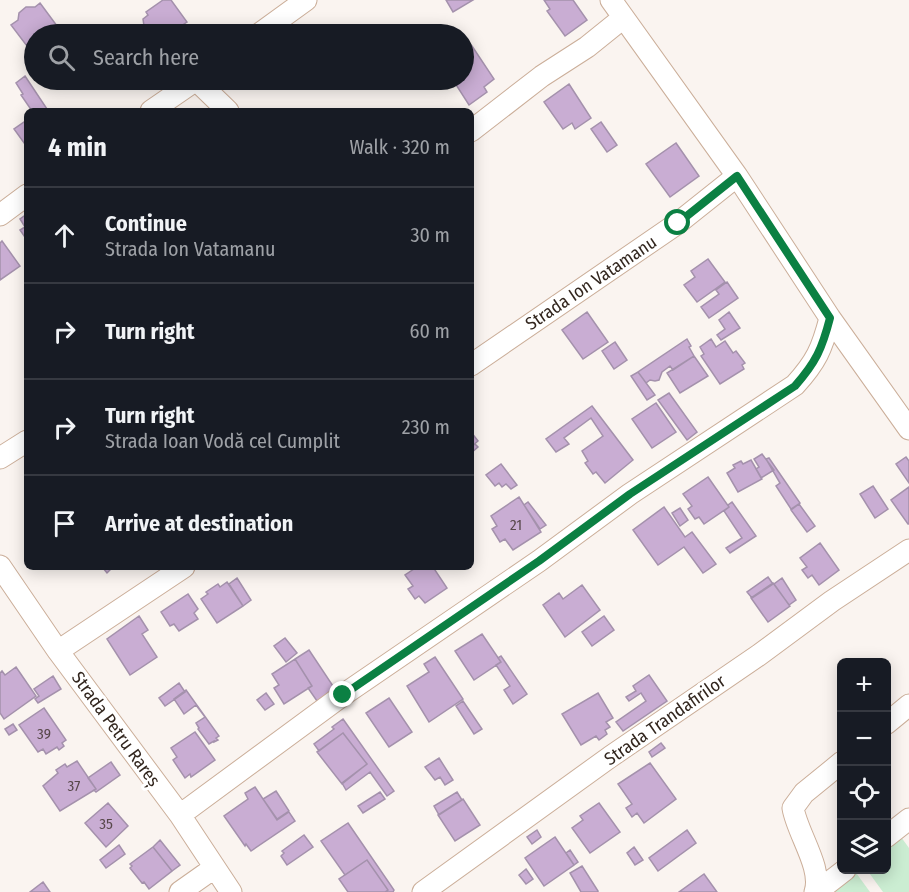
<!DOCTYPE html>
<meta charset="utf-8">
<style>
:root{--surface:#171b24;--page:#20242c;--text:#f1f3f6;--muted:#9ea1a6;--line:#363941}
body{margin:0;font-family:"Fira Sans Condensed",sans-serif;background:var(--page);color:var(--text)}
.controls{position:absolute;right:18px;bottom:18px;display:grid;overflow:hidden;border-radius:9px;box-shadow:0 3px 15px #0003}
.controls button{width:54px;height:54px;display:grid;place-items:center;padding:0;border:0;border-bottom:2px solid var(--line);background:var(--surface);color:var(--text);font:30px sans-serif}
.stop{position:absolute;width:18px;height:18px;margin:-14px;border:4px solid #0b8043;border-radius:50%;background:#fff}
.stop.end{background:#0b8043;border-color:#fff;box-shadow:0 2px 6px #0008}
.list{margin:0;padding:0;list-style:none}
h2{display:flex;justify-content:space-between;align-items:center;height:78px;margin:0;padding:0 24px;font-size:26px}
h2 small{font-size:20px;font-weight:400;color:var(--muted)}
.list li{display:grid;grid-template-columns:39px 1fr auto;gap:18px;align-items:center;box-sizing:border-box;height:96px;padding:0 24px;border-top:2px solid var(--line)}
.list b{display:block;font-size:22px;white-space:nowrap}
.list p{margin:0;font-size:20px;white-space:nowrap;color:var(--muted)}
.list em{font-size:20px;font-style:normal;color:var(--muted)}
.icon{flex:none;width:33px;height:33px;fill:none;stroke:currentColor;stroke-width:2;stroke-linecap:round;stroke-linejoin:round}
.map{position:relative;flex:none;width:909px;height:892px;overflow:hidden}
.search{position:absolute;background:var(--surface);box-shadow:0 3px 15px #0003;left:24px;top:24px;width:450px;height:66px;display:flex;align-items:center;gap:15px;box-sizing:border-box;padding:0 21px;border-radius:33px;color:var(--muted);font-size:22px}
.panel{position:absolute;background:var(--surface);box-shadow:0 3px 15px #0003;left:24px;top:108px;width:450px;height:462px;border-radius:9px}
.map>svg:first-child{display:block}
</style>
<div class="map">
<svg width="909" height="892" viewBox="0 0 909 892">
<rect width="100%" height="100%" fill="#faf4f0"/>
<!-- green -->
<path fill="#cbedd2" d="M901 837 909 848V892H883L867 870H886L887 848Z
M854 870 870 892H827Z"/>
<!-- building -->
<path fill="#c9add3" stroke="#a491ac" stroke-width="1.5" d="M163 0H171L187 22 181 26 184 29 183 34H137L135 32 144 26 143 19 148 15 146 12Z
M446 0H473L453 12Z
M544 0H573L587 20 565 36 547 11 550 9Z
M40 3 63 34H34V47L30 50 11 25 18 20 19 13 26 7H35Z
M472 46 494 79 484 87 487 92 469 105 453 80H464V51Z
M25 76 47 109V111H32L21 95 23 94 16 83Z
M569 84 591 118 575 129 572 123 563 129 544 102Z
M27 120V147L14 129Z
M601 122 617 145 607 152 591 129Z
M676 143 699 176 670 197 646 164Z
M27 214V240L20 230 25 227 20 219Z
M2 241 20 266 0 280V243Z
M708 259 725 282 697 302 684 285 695 277 691 271Z
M727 282 738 298 709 318 701 307 719 294 716 290Z
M587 312 608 342 583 359 562 330Z
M729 312 740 328 721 340 717 335 725 329 719 320Z
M687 339 691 346 689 347 694 356 673 370 670 366 662 372 659 380 655 381 650 380 646 383 638 372Z
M711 339 716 347 725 341 733 353 736 351 745 363 742 365 744 369 720 384 701 356 704 354 700 347Z
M615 342 627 360 614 369 602 351Z
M694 356 708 376 680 393 667 373Z
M638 372 655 395 647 400 631 376Z
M669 393 697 432 687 440 658 400Z
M656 403 676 432 652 448 632 419Z
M592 406 633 460 605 483 596 472 593 474 585 463 588 461 582 451 603 436 591 418 564 438 569 444 556 452 546 439Z
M471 432 478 441 471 447Z
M475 444 478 447 471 453V447Z
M762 454 774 470 761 478 756 469 759 467 754 459Z
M906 457 909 461V483L896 464Z
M769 458 800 503 791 509 776 486 780 483 766 459Z
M751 460 762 479 738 492 727 473 735 468 733 465 741 461 743 464Z
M501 464 517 485 511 489 506 484 502 487 499 483 495 486 486 475Z
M708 477 729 507 704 524 699 517 695 519 688 509 692 506 683 494Z
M873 486 888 509 875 518 860 494Z
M909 487V524H908L891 500Z
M519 497 541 532 513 550 505 539 500 542 492 529 497 526 491 516Z
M528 502 546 525 540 529 524 505Z
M732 502 756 536 730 553 726 548 742 538 724 511 729 507 728 505Z
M799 504 815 526 807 532 791 510Z
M664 507 685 537 692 532 716 564 703 573 684 547 658 565 633 530Z
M680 508 688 520 680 526 672 513Z
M820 543 839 570 819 585 812 575 808 578 802 570 807 567 800 558Z
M113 567 107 573 103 568 104 567Z
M417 567H433L447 588 425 603 419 596 415 599 408 589 413 586 405 575Z
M768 577 773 584 752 598 747 592Z
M237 578 251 600 243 606 229 584Z
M782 578 796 600 789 605 774 584Z
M227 582 243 606 217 623 201 599 208 594 206 592 218 584 220 587Z
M773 583 790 606 768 622 751 598Z
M582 585 600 610 565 637 543 605 559 593 563 599Z
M188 594 198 609 194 613 198 619 179 631 174 624 170 626 161 612Z
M139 616 148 630 142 634 157 657 130 675 107 639Z
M604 616 614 630 592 646 582 632Z
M482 634 501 662 474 680 455 651Z
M285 638 297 653 286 662 274 646Z
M309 650 335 689 317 701 308 688 312 686 295 659Z
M501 656 527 694 513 704 504 690 510 686 496 665 501 662 498 658Z
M435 657 463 699 429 722 407 686 429 672 424 664Z
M295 659 312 686 284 704 274 688 279 685 272 674Z
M16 667 36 696 4 719 0 713V673L2 671 5 675Z
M649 675 667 701 623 731 616 722 646 701 641 693 629 701 626 697 636 691 633 686Z
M53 676 61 689 38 703 35 699 39 696 34 689Z
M179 683 185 692 165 706 159 698Z
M186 690 219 736 216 738 218 740 214 742V741L209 744 198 729 199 728 196 723 205 717 196 705 184 714 174 699Z
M266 693 274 704 265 710 257 700Z
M598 693 613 718 606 722 610 727 605 730 607 734 599 740 596 736 581 745 562 714Z
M389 698 412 732 389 747 366 713Z
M463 701 482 729 474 734 456 706Z
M44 708 66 740 62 743 64 746 59 750 57 747 46 754 43 749 38 752 19 725Z
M343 719 394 791 387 796 370 772 346 790 342 783 367 764 343 733 319 751 314 744 334 729 332 727Z
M13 724 17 730 9 735 5 729Z
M195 732 215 760 191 777 190 774 185 778 173 760 177 757 171 748Z
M343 733 367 764 342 784 317 752Z
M661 743 665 748 652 757 649 752Z
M439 758 453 780 445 785 440 777 435 780 425 767Z
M77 761 96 789 60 811 43 786 58 773 56 770 65 764 67 767Z
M111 762 120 775 96 792 94 790 96 789 88 778Z
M650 763 676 799 644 823 637 813 632 817 626 808 632 804 618 784Z
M255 787 277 820 289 812 295 821 251 851 246 844 245 846 224 816 248 799 245 793Z
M276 791 289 811 277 819 263 799Z
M380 792 385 799 363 813 358 806Z
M457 792 462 800 439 815 434 806Z
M463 799 480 825 455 841 438 815Z
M108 803 128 826 106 847 85 823Z
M599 803 620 832 590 853 572 828 583 820 580 816Z
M348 823 394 890 393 892H385L388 890 367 860 345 875 321 841Z
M537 830 541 837 532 844 527 837Z
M687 830 696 843 658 871 649 858Z
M304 835 313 847 287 865 281 856 284 853 282 851Z
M555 837 574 865 544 886 525 858Z
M160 840 180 865 172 871 153 847Z
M119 845 125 854 106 868 100 860Z
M153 847 172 871 149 889 144 882 142 883 130 868 132 866 130 864Z
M634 847 643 860 635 865 627 853Z
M570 850 578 862 574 865 566 853Z
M367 860 388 890 385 892H348L339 879Z
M582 866 598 891V892H581L570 873Z
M526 869 533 879 526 884 519 875Z
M704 874 717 892H679Z
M43 882 50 892H30Z"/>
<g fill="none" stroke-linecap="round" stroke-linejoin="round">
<!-- minor casing -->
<g stroke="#cbae99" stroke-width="23">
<path id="minor" d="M611 0 737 176 830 318 909 429
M259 34 306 0
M196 80 228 111
M151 111 196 80
M471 131 542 76 587 47 623 18
M0 215 27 195
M471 365 678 223 737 176
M0 458 27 441
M0 566 58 651 180 815 231 892
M58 651 184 567
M886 724 909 705
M180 815 343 695 539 561 630 494 795 385C816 362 822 349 830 318
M886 837 909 819
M816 890 823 887 845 870
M180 892 214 868
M423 892 610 757 759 655 832 601 909 550
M815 892C823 868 797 833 793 808L804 793 842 762"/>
</g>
<!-- minor -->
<use href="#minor" stroke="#fff" stroke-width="21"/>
</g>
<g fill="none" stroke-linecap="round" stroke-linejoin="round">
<!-- route -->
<path stroke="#0b8043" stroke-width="8" d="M343 695 539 561 630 494 795 386C816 362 822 349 830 318L737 176 678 223"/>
</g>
<g text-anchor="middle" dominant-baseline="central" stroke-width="6" stroke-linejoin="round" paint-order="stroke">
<!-- number labels -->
<g font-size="15" fill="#58484b">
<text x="516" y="525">21</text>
<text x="44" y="734">39</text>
<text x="74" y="786">37</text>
<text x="106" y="824">35</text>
</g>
<!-- street labels -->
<g font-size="18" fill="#32261e" stroke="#fff">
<text transform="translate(591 283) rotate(-34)">Strada Ion Vatamanu</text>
<text transform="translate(665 720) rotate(-35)">Strada Trandafirilor</text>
<text transform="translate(116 729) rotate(54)">Strada Petru Rareș</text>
</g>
</g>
</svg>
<div class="controls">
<button>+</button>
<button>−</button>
<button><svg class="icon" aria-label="locate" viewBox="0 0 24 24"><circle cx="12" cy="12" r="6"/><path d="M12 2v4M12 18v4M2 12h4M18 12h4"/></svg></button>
<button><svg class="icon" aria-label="layers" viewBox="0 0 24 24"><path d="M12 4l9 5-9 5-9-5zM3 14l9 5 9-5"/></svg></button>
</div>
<div class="stop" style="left:678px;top:223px"></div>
<div class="stop end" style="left:343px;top:695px"></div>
<div class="search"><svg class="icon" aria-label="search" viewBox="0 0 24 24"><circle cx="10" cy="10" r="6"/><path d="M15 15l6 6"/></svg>Search here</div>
<section class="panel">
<h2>4 min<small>Walk · 320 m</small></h2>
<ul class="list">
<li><svg class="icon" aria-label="ahead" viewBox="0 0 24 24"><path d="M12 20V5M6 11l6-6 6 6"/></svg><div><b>Continue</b><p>Strada Ion Vatamanu</p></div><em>30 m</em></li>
<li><svg class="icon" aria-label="right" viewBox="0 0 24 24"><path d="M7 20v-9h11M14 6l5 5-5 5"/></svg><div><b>Turn right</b></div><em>60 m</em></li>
<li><svg class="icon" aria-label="right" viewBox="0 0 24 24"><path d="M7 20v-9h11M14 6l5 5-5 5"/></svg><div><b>Turn right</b><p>Strada Ioan Vodă cel Cumplit</p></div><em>230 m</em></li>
<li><svg class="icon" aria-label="arrive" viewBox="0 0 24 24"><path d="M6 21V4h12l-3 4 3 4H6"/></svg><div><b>Arrive at destination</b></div></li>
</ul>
</section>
</div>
